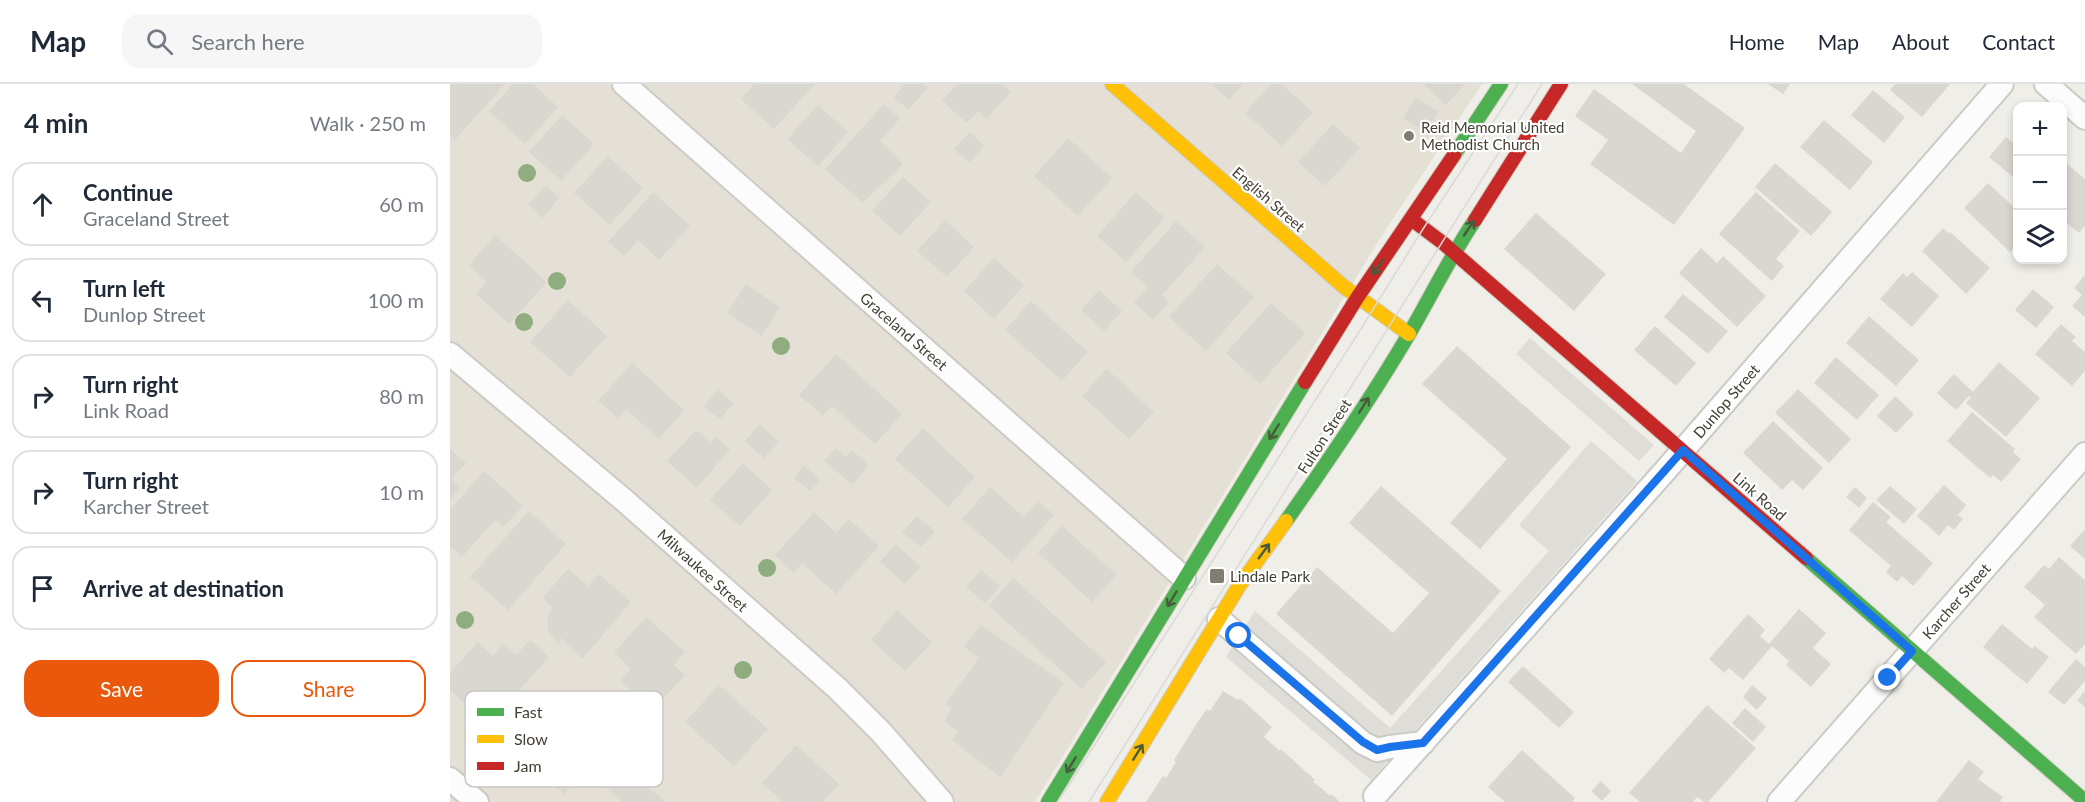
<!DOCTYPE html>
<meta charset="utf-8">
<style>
:root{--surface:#fff;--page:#f6f6f7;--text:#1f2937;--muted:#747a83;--line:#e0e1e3;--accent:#ea580c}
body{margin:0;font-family:Lato,sans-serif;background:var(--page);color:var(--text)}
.controls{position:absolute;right:18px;top:18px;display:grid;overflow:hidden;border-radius:12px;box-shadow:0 3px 9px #0003}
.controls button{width:54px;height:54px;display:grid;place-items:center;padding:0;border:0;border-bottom:2px solid var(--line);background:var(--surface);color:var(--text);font:30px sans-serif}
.stop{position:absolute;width:18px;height:18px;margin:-14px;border:4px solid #1a73e8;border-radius:50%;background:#fff}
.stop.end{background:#1a73e8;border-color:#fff;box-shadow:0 2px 6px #0008}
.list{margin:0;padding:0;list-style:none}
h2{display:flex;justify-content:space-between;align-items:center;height:78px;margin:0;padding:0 24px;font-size:26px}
h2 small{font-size:20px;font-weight:400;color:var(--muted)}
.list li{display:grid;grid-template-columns:39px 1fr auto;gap:18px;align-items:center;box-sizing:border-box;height:84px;margin:0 12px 12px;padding:0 12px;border:2px solid var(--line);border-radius:18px}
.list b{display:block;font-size:22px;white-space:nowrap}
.list p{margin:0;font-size:20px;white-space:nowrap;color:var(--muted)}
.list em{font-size:20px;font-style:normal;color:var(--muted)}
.actions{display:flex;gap:12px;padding:18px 24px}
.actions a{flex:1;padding:14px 0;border:2px solid var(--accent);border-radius:18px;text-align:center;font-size:21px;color:var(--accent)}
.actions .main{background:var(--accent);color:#fff}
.icon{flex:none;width:33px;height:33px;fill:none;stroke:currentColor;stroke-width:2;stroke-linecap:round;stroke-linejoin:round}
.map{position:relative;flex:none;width:1635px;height:718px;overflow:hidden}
header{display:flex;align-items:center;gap:36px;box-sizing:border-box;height:84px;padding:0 30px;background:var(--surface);border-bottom:2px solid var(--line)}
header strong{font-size:28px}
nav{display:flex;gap:33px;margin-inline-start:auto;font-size:21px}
.search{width:420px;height:54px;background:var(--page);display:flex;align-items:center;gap:15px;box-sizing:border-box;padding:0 21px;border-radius:18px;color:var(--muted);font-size:22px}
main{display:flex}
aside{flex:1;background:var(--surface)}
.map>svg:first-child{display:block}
</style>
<header>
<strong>Map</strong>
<div class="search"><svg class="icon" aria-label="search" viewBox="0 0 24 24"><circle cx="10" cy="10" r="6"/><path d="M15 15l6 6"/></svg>Search here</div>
<nav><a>Home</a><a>Map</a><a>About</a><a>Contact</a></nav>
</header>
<main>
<aside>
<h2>4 min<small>Walk · 250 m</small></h2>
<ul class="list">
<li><svg class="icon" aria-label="ahead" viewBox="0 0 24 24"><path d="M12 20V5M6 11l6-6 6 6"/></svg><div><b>Continue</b><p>Graceland Street</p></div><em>60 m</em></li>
<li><svg class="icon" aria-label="left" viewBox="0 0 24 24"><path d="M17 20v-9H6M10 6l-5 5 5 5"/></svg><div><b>Turn left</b><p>Dunlop Street</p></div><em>100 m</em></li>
<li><svg class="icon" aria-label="right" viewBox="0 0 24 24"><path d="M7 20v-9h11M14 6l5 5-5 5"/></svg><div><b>Turn right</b><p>Link Road</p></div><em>80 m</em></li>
<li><svg class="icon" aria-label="right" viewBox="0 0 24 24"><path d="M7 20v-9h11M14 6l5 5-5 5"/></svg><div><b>Turn right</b><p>Karcher Street</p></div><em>10 m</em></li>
<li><svg class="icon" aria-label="arrive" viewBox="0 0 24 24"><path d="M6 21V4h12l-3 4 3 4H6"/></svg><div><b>Arrive at destination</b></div></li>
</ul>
<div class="actions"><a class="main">Save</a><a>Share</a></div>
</aside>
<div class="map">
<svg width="1635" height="718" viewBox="0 0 1635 718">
<rect width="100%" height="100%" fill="#f0eee8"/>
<!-- residential -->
<path fill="#e4e0d5" d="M0 0H1032L931 153 585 718H0Z"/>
<!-- parking -->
<path fill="#dfddd8" d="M1080 254 1204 361 1189 377 1066 270Z
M1141 357 1187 397 921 696 776 573 805 527 940 644 1099 467 1069 441Z"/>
<!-- building -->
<path fill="#d9d7d0" d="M0 0H55L5 56 0 51Z
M63 0H83L108 23 75 60 39 27Z
M304 0H365L324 45 291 15Z
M455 0H473L478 3 459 26 444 14Z
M507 0H553L561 7 537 35 528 27 517 39 492 17Z
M762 0H793L779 16Z
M821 0H831L863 28 832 62 795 29Z
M973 0H1015L996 21Z
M1182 0H1234L1295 44 1224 141 1140 80 1158 56 1125 32 1144 5 1231 69 1246 47Z
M1318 0H1340L1333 10Z
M1445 0H1500L1472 33 1440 6Z
M1423 6 1455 33 1434 59 1401 31Z
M965 14 988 27 976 48 953 34Z
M434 20 450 34 430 57 453 80 413 119 375 85Z
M368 21 398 48 368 82 337 55Z
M112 31 144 60 111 97 79 68Z
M1374 36 1423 78 1400 106 1350 63Z
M883 40 910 64 875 102 848 78Z
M520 48 534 62 519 79 504 65Z
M1556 53 1568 63V97L1539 73Z
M618 54 662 94 628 132 584 92Z
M158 72 193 104 160 141 124 109Z
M1612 76 1635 95V142L1629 149 1612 135Z
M1325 79 1382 128 1361 152 1305 103Z
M453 93 481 118 450 152 422 127Z
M1538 99 1568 127V160L1560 168 1514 124Z
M96 101 109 114 93 134 78 121Z
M203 108 240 142 209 176 188 156 174 172 158 158Z
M686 108 715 134 676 178 647 152Z
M1306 108 1350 147 1326 175 1334 182 1322 197 1269 150Z
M1086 129 1156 190 1124 227 1054 165Z
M495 136 524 163 497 193 467 167Z
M726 137 755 163 712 211 719 218 703 236 684 218 698 203 681 188Z
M1493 144 1499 150 1500 148 1540 184 1516 210 1472 167Z
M45 151 97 198 59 240 26 210 37 198 19 181Z
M1251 164 1267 179 1273 172 1316 212 1287 243 1229 189Z
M544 174 574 201 544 235 514 207Z
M767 180 804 213 756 267 719 233Z
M1462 188 1489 212 1462 243 1430 215 1453 189 1457 193Z
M1635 191V233L1622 222 1632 211 1624 204Z
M296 200 330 223 312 252 277 229Z
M1583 205 1604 223 1586 244 1565 226Z
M649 206 672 227 654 247 631 226Z
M1233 210 1278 247 1258 270 1214 233Z
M118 216 157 252 120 293 80 258Z
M581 217 638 268 612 297 555 246Z
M821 219 855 249 810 300 776 269Z
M1419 232 1469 276 1446 302 1396 259Z
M1611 240 1626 253 1622 257 1635 268V287L1622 302 1585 270Z
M1205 242 1246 279 1226 302 1184 266Z
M1007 262 1121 363 1030 465 1000 439 1057 375 972 300Z
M386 270 452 330 425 360 382 322 373 332 349 311Z
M1386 273 1429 311 1407 336 1364 299Z
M1549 278 1590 314 1556 353 1516 319 1521 313 1519 312 1506 326 1487 309 1504 290 1523 308Z
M182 279 234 326 209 355 176 325 168 334 148 317Z
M657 285 704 328 679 355 632 312Z
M1348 305 1401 355 1379 379 1325 329Z
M268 306 284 319 270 335 253 323Z
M1445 312 1464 330 1446 349 1427 332Z
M1522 328 1565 365 1563 368 1571 375 1551 398 1543 391 1540 394 1497 357Z
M1323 337 1373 384 1353 406 1342 396 1332 406 1293 369Z
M310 340 329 358 314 374 295 357Z
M473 344 525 393 498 423 445 375Z
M246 346 261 358 266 353 280 365 247 404 217 377Z
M386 364 396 373 402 366 419 381 403 401 374 377Z
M0 365 16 379 1 395 10 403 0 416Z
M293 379 322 406 290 442 260 416Z
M354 381 370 396 361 407 344 394Z
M34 387 73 422 53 443 45 436 12 473 0 462V426Z
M1494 401 1516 421 1508 431 1513 435 1504 446 1498 441 1489 452 1467 432Z
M931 402 1051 507 942 632 826 530 867 483 943 549 979 509 899 439Z
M1440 402 1467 425 1454 440 1426 416Z
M540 403 574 433 589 417 604 431 562 478 512 435Z
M1405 403 1417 414 1409 424 1396 413Z
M1423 418 1441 433 1436 438 1483 479 1463 502 1452 492 1447 498 1436 488 1441 482 1399 446Z
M79 427 116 460 58 526 20 493Z
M364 428 386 449 399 435 429 462 386 510 352 479 344 489 325 471Z
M467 432 485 447 471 463 452 448Z
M612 442 667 491 642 518 588 469Z
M1634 446 1635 447V475L1620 462Z
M446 460 471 483 455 500 430 478Z
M1609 473 1635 496V560L1626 570 1584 533 1595 521 1574 503 1594 481 1599 485Z
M118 485 138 502 149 490 181 518 132 575 111 554 109 560 106 557 99 548 97 538 99 530 103 525 93 513Z
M531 486 550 502 535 519 516 503Z
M563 494 656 578 632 605 539 522Z
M1349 525 1376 549 1363 564 1381 580 1361 603 1336 581 1339 577 1322 562 1293 596 1279 584 1274 589 1259 575 1298 530 1315 546 1310 552 1319 560Z
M447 526 482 558 455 587 421 556Z
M196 533 235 568 224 581 235 591 203 626 170 596 181 585 164 569Z
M1552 540 1582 565 1585 562 1599 573 1577 600 1533 563Z
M531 541 614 599 550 693 502 656 508 647 495 638 501 623 495 620 529 574 514 563Z
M80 556 99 573 52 626 36 612 23 627 0 606V589L28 558 43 572 53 560 66 571Z
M1626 575 1635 583V597L1614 621 1598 608Z
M1073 582 1124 628 1109 644 1058 598Z
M269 601 318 645 284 682 235 638Z
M1302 601 1317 614 1307 626 1293 613Z
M773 607 788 616 790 614 822 643 814 653 830 667 831 665 865 696 863 698 870 703 880 712 881 710 890 718H696L713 692 716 694 726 678 724 676 749 636 757 625 760 627Z
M1635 607V623L1627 616Z
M1257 621 1306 664 1258 718H1254L1247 713 1243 718H1190L1179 709Z
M1295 624 1316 643 1303 658 1282 639Z
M132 631 148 645 137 657 143 662 131 676 139 682 114 710 100 698 106 692 91 678Z
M346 661 389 700 373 718H333L312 699Z
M1072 666 1125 714 1122 718H1055L1038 703Z
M182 671 209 693 199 704 216 718H173L155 703Z
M1519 676 1534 688 1528 695 1553 713 1550 718H1486Z
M1151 697 1161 707 1152 717 1141 707Z"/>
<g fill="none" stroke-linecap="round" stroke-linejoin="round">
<!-- street casing -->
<g stroke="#cccac4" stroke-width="26">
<path id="street" d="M174 0 734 494
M1596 0 1635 34
M0 270 175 417 387 604 431 648 492 718
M769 535 913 659 927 666 940 663 973 659
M0 695 27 718
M925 712 1214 388 1552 0
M1329 718 1635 370"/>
</g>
<!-- fast casing -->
<g stroke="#cfccbf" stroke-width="16">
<path id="fast" d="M1004 71 1051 0
M836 437C879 376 921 315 959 250 981 212 1000 173 1025 136
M1356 474 1635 717
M598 718 855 298"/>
</g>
<!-- slow casing -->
<g stroke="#cfccbf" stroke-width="16">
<path id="slow" d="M662 0 893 202 959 250
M657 718 789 502 836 437"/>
</g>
<!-- jam casing -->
<g stroke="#cfccbf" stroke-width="16">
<path id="jam" d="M961 135 993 159 1356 474
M1025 136 1111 0
M855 298 907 214 1004 71"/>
</g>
<!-- street -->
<use href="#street" stroke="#fdfcfc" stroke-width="22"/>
<!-- fast -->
<use href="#fast" stroke="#4caf50" stroke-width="14"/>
<!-- slow -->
<use href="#slow" stroke="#ffc107" stroke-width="14"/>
<!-- jam -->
<use href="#jam" stroke="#c62828" stroke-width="14"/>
<!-- tram -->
<path stroke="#d9d9d8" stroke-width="1.5" d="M608 718 909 248 973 145 1068 0
M639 718 1092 0"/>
</g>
<!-- trees -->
<g fill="#8fad7e">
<circle cx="77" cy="89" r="9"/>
<circle cx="107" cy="197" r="9"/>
<circle cx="74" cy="238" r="9"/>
<circle cx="331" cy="262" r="9"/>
<circle cx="317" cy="484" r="9"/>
<circle cx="15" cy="536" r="9"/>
<circle cx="293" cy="586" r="9"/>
</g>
<!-- one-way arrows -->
<defs><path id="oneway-shaft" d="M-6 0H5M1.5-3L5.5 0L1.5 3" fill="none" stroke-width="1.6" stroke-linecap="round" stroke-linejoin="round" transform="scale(1.5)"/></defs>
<g stroke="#475c3b">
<use href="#oneway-shaft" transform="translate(1019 144) rotate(-56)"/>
<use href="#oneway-shaft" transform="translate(928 183) rotate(125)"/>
<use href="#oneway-shaft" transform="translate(914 321) rotate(-58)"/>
<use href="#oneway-shaft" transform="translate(824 348) rotate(122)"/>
<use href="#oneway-shaft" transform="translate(814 467) rotate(-54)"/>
<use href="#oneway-shaft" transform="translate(722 515) rotate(121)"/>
<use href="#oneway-shaft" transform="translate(688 668) rotate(-58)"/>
<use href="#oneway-shaft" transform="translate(621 681) rotate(121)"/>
</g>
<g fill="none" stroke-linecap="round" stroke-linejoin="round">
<!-- route -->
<path stroke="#1a73e8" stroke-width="8" d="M789 552 913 658 927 666 940 663 973 659 1233 366 1462 567 1438 594"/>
</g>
<!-- markers -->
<g fill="#817d73" stroke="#fff" stroke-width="2">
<circle cx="959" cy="52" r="6"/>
<rect x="759" y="484" width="16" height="16" rx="3"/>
</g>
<g text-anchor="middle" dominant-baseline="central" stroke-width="4.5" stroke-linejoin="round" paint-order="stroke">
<!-- poi labels -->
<g font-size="15" fill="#454034" stroke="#fff" text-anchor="start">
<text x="971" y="43">Reid Memorial United<tspan x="971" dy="17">Methodist Church</tspan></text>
<text x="780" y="492">Lindale Park</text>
</g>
<!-- street labels -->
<g font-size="15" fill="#454034" stroke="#fff">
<text transform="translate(819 115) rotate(41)">English Street</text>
<text transform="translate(454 247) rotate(41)">Graceland Street</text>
<text transform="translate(1276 317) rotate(-49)">Dunlop Street</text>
<text transform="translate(874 352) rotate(-57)">Fulton Street</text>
<text transform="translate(1310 412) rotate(41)">Link Road</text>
<text transform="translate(253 486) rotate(42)">Milwaukee Street</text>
<text transform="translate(1506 517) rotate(-49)">Karcher Street</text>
</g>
</g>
<!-- legend -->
<rect x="15" y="607" width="198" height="96" rx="9" fill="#fff" stroke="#c7c6c2" stroke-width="1.5"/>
<rect x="27" y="624" width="27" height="8" fill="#4caf50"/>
<rect x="27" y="651" width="27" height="8" fill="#ffc107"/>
<rect x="27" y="678" width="27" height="8" fill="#c62828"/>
<g font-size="16" fill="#454034">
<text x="64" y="634">Fast</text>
<text x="64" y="661">Slow</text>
<text x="64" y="688">Jam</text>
</g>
</svg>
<div class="controls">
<button>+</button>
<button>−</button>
<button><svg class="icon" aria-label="layers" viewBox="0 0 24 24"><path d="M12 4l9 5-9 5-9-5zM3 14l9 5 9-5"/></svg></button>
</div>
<div class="stop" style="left:789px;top:552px"></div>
<div class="stop end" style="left:1438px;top:594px"></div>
</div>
</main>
